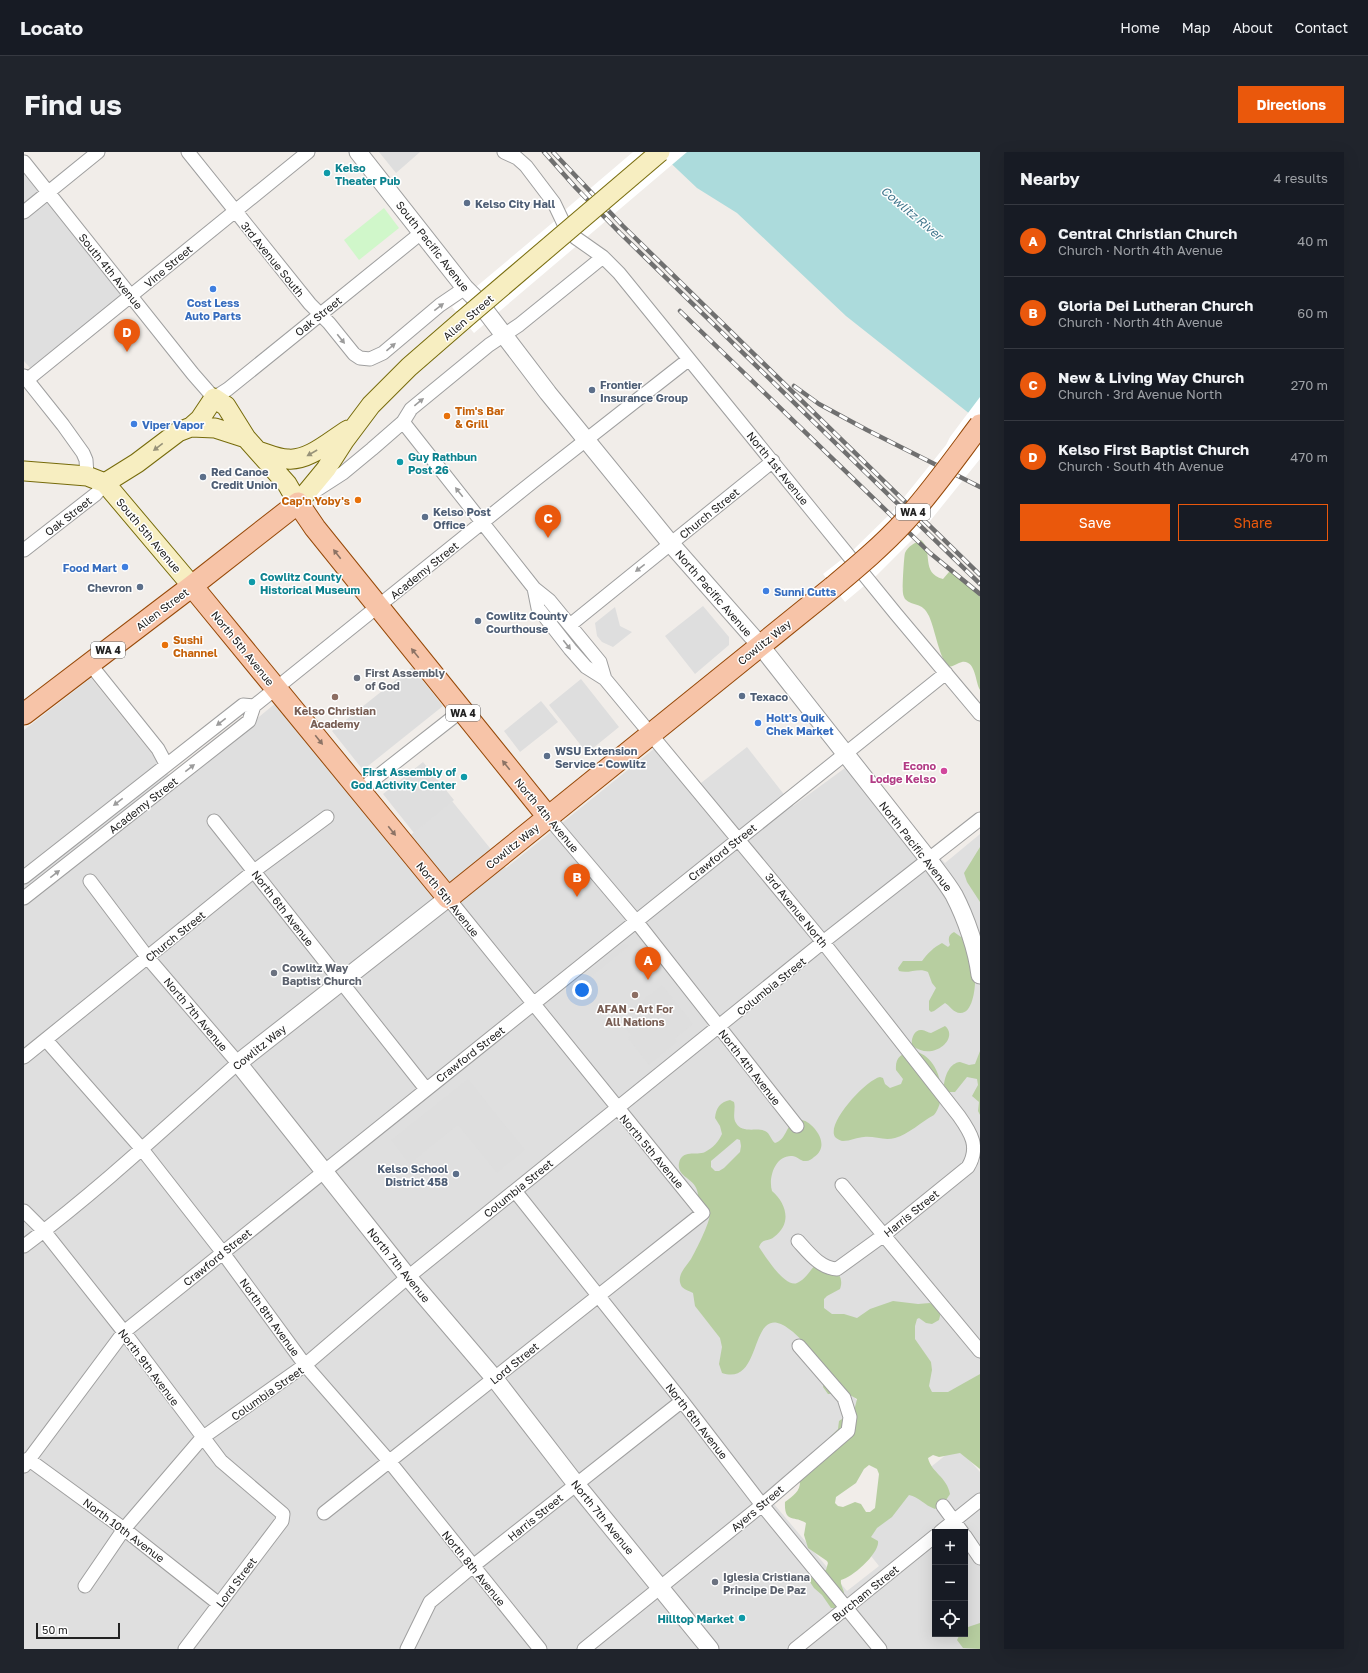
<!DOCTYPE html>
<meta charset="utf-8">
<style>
:root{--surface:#171b24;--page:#20242c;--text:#f1f3f6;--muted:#9ea1a6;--line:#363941;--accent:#ea580c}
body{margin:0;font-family:"Golos Text",sans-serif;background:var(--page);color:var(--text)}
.controls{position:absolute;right:12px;bottom:12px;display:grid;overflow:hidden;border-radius:0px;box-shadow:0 4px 16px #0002}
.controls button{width:36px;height:36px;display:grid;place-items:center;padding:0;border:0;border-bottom:1px solid var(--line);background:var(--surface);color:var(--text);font:20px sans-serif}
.scale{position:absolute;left:12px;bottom:10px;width:84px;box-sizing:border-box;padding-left:4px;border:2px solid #222;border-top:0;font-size:11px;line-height:14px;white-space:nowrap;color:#222;-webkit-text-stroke:3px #fff;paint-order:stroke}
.you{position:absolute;left:558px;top:838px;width:14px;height:14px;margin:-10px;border:3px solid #fff;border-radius:50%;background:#1a73e8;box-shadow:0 0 0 6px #1a73e833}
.badge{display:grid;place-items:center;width:26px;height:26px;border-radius:50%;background:var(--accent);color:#fff;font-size:13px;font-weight:700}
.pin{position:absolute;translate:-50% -33px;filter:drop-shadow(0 1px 2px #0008)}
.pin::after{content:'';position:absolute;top:21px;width:14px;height:12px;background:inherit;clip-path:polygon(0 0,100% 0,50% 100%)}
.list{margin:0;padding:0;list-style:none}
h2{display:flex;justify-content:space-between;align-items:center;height:52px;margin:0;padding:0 16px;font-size:17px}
h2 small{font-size:13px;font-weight:400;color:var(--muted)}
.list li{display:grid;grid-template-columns:26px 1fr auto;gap:12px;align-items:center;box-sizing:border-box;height:72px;padding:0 16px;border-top:1px solid var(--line)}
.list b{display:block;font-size:15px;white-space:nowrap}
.list p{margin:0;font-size:13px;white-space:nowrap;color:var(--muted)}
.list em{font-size:13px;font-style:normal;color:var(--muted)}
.actions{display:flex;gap:8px;padding:12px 16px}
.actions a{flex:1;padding:9px 0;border:1px solid var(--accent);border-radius:0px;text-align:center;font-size:14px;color:var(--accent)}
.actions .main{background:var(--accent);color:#fff}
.icon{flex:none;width:22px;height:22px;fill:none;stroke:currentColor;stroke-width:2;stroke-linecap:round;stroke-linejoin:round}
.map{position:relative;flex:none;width:956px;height:1497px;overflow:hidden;border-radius:0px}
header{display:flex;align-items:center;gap:24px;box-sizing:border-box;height:56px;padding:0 20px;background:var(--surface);border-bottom:1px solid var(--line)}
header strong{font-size:19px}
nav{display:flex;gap:22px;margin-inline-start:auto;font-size:14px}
.intro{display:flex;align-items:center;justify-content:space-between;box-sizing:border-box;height:96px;padding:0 24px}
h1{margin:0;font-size:28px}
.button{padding:10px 18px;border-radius:0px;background:var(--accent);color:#fff;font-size:14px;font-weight:700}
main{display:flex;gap:24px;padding:0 24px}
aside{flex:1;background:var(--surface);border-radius:0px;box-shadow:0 4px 16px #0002}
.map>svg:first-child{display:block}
</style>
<header>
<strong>Locato</strong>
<nav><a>Home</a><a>Map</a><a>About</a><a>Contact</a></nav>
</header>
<div class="intro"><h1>Find us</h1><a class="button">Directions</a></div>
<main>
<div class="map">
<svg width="956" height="1497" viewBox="0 0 956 1497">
<rect width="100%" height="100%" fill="#f1ede9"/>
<!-- residential -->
<path fill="#dfdfdf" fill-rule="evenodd" d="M0 21 98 143 6 216 0 209Z
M67 526 153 633 253 550 372 695 428 649 482 716 631 596 668 638 723 595 769 654 836 605 908 697 921 711 956 682V1222L911 1251 800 1208 834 1250 828 1285 750 1352 823 1439 855 1414 827 1379 933 1294 956 1320V1497H0V578ZM911 1380H941V1482H911Z"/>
<!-- forest -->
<path fill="#b7cea0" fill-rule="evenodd" d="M897 388C910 399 896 421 919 427L925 420 929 419 951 438 956 445V538C951 530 952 508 938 510 934 511 930 514 925 515 916 509 911 477 905 464 898 449 889 455 881 447 880 445 879 443 879 441 878 438 880 404 881 401 884 394 891 391 897 388Z
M956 695V750L943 730 940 721Z
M930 780 937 785 943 784C946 796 951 809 951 821 952 831 950 862 936 861 930 861 926 854 921 851L910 859 907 860 905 858V849L912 836 908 831 904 820C895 815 885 822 875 819L874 816 879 809H898C903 802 910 795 918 791L924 795 926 793C924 787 924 783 930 780Z
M921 874C936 886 908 911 888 893 887 887 890 877 898 878 901 878 904 881 907 881Z
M888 899C914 901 926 943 910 963 897 970 885 982 871 986 860 989 851 984 840 985 834 985 826 989 819 989 817 989 813 987 811 985 802 971 842 928 856 925L859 926 861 932 866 936 877 932 879 927 872 918C871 905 877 902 888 899Z
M956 899V963L954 959 955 950 948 944 954 933 953 927 943 925 931 940H925L920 933C921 923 926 911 936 910L945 913 951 912Z
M706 948 710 950C712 956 708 965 712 971 718 982 733 975 741 979 746 981 747 988 751 991 763 988 761 972 774 968 778 967 784 970 787 973 797 982 803 996 790 1005 788 1007 785 1009 782 1009 777 1010 773 1004 768 1004 751 1003 744 1026 748 1039 763 1052 768 1072 750 1085 744 1090 738 1086 735 1095 741 1104 761 1136 773 1131 781 1128 787 1117 793 1111 805 1115 822 1120 816 1137L803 1144 800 1147V1156L808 1162H820L833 1166 846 1157 869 1149 894 1152 906 1151 913 1155 917 1160 915 1168 908 1172 902 1171 895 1166 893 1167 891 1174V1187L907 1210 908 1218 905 1234 908 1240H924L956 1222V1317L936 1301 915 1305 909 1303 904 1306C907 1320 923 1325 926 1342L920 1351 911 1357C900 1353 895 1345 885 1343L868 1365 853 1376 847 1385 854 1389C856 1401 828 1426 817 1428 816 1434 821 1438 820 1444 819 1448 815 1453 813 1456H807L798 1443 790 1436 786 1430 788 1424 802 1418 804 1411 803 1409 784 1396 780 1383 782 1371C771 1363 760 1372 761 1350 770 1343 777 1339 776 1327L800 1291 814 1277 815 1269 830 1259 833 1247 824 1242H804L799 1235C802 1221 801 1214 792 1204 716 1113 748 1238 698 1221L695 1212 698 1195 696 1186 671 1154 669 1141C666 1139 661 1138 658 1135 651 1124 662 1115 667 1107 672 1098 687 1069 686 1060L673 1053C680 1025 652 1029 655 1011 658 997 672 1004 681 1000 689 996 695 989 698 982L696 974 691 966C692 956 696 950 706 948ZM713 987 716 988 717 994 716 1000 700 1016 695 1019H691L687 1015V1009ZM845 1313 853 1317 855 1322 851 1356 846 1360H842L837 1352 831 1350 819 1355 814 1354 811 1351 812 1345 832 1331 840 1317Z
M956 1471V1497L939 1496 933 1488 936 1482H941V1476Z"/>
<!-- park -->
<path fill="#d0f7ca" d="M360 56 375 76 335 108 320 88Z"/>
<!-- parking -->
<path fill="#dedede" d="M355 0H396L372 21Z
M679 454 705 485V493L671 522 641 484Z
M591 455 596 474 608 480 589 495 578 490 573 484 571 471Z
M388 515 419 554 339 618 308 579Z
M557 527 595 575 563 601 525 553Z
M517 549 534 570 496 600 480 579Z
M399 610 430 648 390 681 359 642Z
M600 792 606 793 550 839 543 836Z
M638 833 669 872 651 886 653 890 625 913 604 886 607 883 597 871 604 865 601 862Z
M444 927 501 998 473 1021 434 973 385 1012 367 988Z"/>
<!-- water -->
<path fill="#acdbdc" d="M635 0H956V270L822 164 713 61 673 36Z"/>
<!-- pier -->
<path fill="#fff" d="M609 0H663L450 181 428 155 533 67 535 63Z
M956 245V307L902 374 853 423 821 450 799 422 826 401 869 359 922 293 926 285Z"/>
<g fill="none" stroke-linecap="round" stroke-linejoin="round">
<!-- minor casing -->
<g stroke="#9f9f9f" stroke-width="15">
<path id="minor" d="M164 0 286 152 305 171 330 202 336 206 346 207 359 201 416 153 441 136
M480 0 493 6 502 14 530 51 540 72 552 86 579 105 595 121 872 462 956 562
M0 10 169 222 190 246 204 237 397 81
M0 60 74 0
M0 224 39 273 59 301 62 308 63 324
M3 228 284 0
M379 270 510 436 525 448 576 510 581 527
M288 341 319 321 348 297 379 270 387 257 465 193 495 173 579 105
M0 398 72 342 81 331
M510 436 514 456 546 497 562 515 581 527 799 790 935 964C947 981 956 995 944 1015L860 1083 813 1117C796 1116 785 1101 774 1089
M546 473 749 309
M66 512 134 597 142 612
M335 639 437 559
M524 665 612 769 773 974
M190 669 402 937
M0 725 219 553 230 554
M0 746 225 569 230 554 511 328 664 208
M22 888 117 996 199 1101 281 1213 365 1309 516 1497
M0 905 230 719 303 665
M818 1033 956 1199
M491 1039 658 1249 738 1353 856 1497
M0 1059 20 1079 100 1180 197 1309 259 1362 258 1369 161 1497
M0 1094C75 1038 144 973 214 911L124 806 66 729
M4 1307 100 1377 195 1452
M0 1314 100 1180 922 521
M919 1354 938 1380
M300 1361 679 1061 424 746
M916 1380 956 1348
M941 1384 956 1406
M61 1434 100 1377 178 1286 281 1213 384 1125 799 790 956 667
M383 1497 406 1450 449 1414 658 1249
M560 1497 738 1353 824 1279 826 1265 820 1246 775 1194
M771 1497 911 1384"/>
</g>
<!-- tertiary casing -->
<g stroke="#9f9f9f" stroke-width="19">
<path id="tertiary" d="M334 0 441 136 454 149 524 241 647 392 736 493 905 708C913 719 923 731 930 743 942 766 953 798 956 823
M424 746 214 911 384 1125 471 1227 552 1332 686 1497"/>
</g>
<!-- secondary casing -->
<g stroke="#766b0b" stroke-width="21">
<path id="secondary" d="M167 275 176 267 190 246 202 254 222 286
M234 299C244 302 254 307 264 307 285 309 307 288 324 278
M0 319 63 324 81 331 168 434
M81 331 113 311 154 280 167 275 191 276 222 286 263 332 274 351 302 317 320 289 347 253 385 215 439 168"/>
</g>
<!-- primary casing -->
<g stroke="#974908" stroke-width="23">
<path id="primary" d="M168 434 424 746 809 435
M0 562 168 434 274 351 291 376 524 665"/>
</g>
<!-- minor -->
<use href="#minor" stroke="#fff" stroke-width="13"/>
<!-- tertiary -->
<use href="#tertiary" stroke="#fff" stroke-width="17"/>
<!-- secondary -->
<use href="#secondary" stroke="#f7eec1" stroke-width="19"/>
<!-- primary -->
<use href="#primary" stroke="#f7c4a8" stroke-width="21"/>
<!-- rail casing -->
<g stroke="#707070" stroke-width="4.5">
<path id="rail" d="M520 0 552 36 596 81 956 432
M529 0 599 74 956 423
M656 159 906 401 956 442
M770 234 795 252 843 278 956 335"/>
</g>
<!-- rail -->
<use href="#rail" stroke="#fff" stroke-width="3" stroke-dasharray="9" stroke-linecap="butt"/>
<!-- secondary-bridge casing -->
<g stroke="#766b0b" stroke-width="21" stroke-linecap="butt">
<path id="secondary-bridge" d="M439 168 636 0"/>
</g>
<!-- primary-bridge casing -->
<g stroke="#974908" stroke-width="23" stroke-linecap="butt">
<path id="primary-bridge" d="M809 435C834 414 859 393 881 369 908 339 932 305 956 273"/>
</g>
<!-- secondary-bridge -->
<use href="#secondary-bridge" stroke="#f7eec1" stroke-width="19"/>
<!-- primary-bridge -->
<use href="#primary-bridge" stroke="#f7c4a8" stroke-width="21"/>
</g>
<!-- one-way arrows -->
<defs><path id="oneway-solid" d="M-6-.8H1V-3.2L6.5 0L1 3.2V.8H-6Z"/></defs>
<g fill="#9c9c9c">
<use href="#oneway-solid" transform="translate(415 155) rotate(-38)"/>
<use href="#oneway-solid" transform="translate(317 187) rotate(51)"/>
<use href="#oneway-solid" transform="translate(367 195) rotate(-40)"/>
<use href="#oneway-solid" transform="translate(395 250) rotate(-39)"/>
<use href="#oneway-solid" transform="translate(435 340) rotate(-129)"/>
<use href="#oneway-solid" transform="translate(616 416) rotate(142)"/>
<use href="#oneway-solid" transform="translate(543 493) rotate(52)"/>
<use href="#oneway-solid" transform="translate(197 570) rotate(142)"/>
<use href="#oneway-solid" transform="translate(166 616) rotate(-38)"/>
<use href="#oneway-solid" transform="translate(94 650) rotate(142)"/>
<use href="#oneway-solid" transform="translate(31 722) rotate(-38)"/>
</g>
<g fill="#979279">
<use href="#oneway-solid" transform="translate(134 295) rotate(142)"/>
<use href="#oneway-solid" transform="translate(288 301) rotate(150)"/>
</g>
<g fill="#8c7365">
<use href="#oneway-solid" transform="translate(313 402) rotate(-128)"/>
<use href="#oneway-solid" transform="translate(391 501) rotate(-129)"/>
<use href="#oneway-solid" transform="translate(295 588) rotate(51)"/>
<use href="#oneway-solid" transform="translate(482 613) rotate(-129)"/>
<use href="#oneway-solid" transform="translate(368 679) rotate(51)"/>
</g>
<!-- markers -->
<g fill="#0f9aa8" stroke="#fff" stroke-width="1.5">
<circle cx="303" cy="21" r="4"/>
<circle cx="376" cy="310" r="4"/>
<circle cx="228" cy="430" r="4"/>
<circle cx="440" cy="625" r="4"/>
<circle cx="718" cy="1466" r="4"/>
</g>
<g fill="#5c6f8a" stroke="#fff" stroke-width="1.5">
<circle cx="443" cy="51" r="4"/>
<circle cx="568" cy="238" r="4"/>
<circle cx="179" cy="325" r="4"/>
<circle cx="401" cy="365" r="4"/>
<circle cx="116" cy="435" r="4"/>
<circle cx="454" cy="469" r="4"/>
<circle cx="718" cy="544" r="4"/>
<circle cx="523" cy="604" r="4"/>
<circle cx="432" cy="1022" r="4"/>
</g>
<g fill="#3f7fe0" stroke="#fff" stroke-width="1.5">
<circle cx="189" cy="137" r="4"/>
<circle cx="110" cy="272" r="4"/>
<circle cx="101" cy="415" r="4"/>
<circle cx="742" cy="439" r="4"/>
<circle cx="734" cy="571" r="4"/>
</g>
<g fill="#e8710a" stroke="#fff" stroke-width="1.5">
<circle cx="423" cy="264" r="4"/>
<circle cx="334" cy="348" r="4"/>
<circle cx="141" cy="493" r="4"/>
</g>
<g fill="#6b7280" stroke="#fff" stroke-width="1.5">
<circle cx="333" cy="526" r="4"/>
<circle cx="250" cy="821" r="4"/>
<circle cx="691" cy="1430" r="4"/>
</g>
<g fill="#8d6e63" stroke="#fff" stroke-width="1.5">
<circle cx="311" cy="545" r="4"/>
<circle cx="611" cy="843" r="4"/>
</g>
<circle fill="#d1479c" stroke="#fff" stroke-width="1.5" cx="920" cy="619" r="4"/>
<g text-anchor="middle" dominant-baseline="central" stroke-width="3" stroke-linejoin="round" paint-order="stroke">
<!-- shield labels -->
<g fill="#fff" stroke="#646464" stroke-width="1">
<rect x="872" y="352" width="34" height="16" rx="3"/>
<rect x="67" y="490" width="34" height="16" rx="3"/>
<rect x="422" y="553" width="34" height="16" rx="3"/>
</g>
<g font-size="10" font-weight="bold" fill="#222">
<text x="889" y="360">WA 4</text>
<text x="84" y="498">WA 4</text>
<text x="439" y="561">WA 4</text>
</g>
<!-- culture labels -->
<g font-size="11" font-weight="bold" fill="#0d838f" stroke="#fff" text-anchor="start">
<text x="311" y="15">Kelso<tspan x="311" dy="13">Theater Pub</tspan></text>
<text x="384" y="304">Guy Rathbun<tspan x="384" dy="13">Post 26</tspan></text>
<text x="236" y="424">Cowlitz County<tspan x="236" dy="13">Historical Museum</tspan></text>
<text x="432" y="619" text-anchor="end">First Assembly of<tspan x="432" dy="13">God Activity Center</tspan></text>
<text x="710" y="1466" text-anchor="end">Hilltop Market</text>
</g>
<!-- service labels -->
<g font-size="11" font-weight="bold" fill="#4e5e75" stroke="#fff" text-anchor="start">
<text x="451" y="51">Kelso City Hall</text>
<text x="576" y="232">Frontier<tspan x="576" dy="13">Insurance Group</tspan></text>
<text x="187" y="319">Red Canoe<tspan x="187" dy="13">Credit Union</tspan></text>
<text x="409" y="359">Kelso Post<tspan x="409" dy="13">Office</tspan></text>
<text x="108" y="435" text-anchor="end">Chevron</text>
<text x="462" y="463">Cowlitz County<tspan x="462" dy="13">Courthouse</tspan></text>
<text x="726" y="544">Texaco</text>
<text x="531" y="598">WSU Extension<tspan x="531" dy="13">Service - Cowlitz</tspan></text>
<text x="424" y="1016" text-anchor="end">Kelso School<tspan x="424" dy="13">District 458</tspan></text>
</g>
<!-- street labels -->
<g font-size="11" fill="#222" stroke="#fff">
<text transform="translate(409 94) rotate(52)">South Pacific Avenue</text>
<text transform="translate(249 107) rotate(51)">3rd Avenue South</text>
<text transform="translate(144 114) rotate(-40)">Vine Street</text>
<text transform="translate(87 119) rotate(51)">South 4th Avenue</text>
<text transform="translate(294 164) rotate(-39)">Oak Street</text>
<text transform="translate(444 165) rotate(-41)">Allen Street</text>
<text transform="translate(754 316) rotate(51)">North 1st Avenue</text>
<text transform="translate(685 361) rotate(-39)">Church Street</text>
<text transform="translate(44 364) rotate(-38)">Oak Street</text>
<text transform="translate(125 383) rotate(50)">South 5th Avenue</text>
<text transform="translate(400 418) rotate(-39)">Academy Street</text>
<text transform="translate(690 441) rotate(49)">North Pacific Avenue</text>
<text transform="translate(138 457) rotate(-37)">Allen Street</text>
<text transform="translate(740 490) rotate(-39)">Cowlitz Way</text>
<text transform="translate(219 496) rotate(51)">North 5th Avenue</text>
<text transform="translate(119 653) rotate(-38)">Academy Street</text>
<text transform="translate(523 663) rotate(50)">North 4th Avenue</text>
<text transform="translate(488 694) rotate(-39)">Cowlitz Way</text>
<text transform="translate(892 694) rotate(52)">North Pacific Avenue</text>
<text transform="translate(698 700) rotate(-39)">Crawford Street</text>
<text transform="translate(424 747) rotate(51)">North 5th Avenue</text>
<text transform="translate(259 756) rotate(52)">North 6th Avenue</text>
<text transform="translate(773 758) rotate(51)">3rd Avenue North</text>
<text transform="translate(151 784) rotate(-39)">Church Street</text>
<text transform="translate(747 834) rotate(-39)">Columbia Street</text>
<text transform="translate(172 862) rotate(50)">North 7th Avenue</text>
<text transform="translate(235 895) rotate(-39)">Cowlitz Way</text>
<text transform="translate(446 902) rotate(-38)">Crawford Street</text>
<text transform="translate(726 915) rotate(52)">North 4th Avenue</text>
<text transform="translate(628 999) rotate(50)">North 5th Avenue</text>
<text transform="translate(494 1036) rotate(-39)">Columbia Street</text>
<text transform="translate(887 1061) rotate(-39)">Harris Street</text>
<text transform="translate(193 1105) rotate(-39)">Crawford Street</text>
<text transform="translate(375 1113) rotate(51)">North 7th Avenue</text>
<text transform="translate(246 1165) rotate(54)">North 8th Avenue</text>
<text transform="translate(490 1211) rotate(-39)">Lord Street</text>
<text transform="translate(125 1215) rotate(53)">North 9th Avenue</text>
<text transform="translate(243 1241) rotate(-35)">Columbia Street</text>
<text transform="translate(673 1269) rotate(52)">North 6th Avenue</text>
<text transform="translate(733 1356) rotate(-40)">Ayers Street</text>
<text transform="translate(511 1365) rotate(-39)">Harris Street</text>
<text transform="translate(579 1365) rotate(51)">North 7th Avenue</text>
<text transform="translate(100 1378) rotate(37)">North 10th Avenue</text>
<text transform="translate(450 1416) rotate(51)">North 8th Avenue</text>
<text transform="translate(212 1430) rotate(-53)">Lord Street</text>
<text transform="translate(841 1441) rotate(-39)">Burcham Street</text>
</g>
<!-- shop labels -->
<g font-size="11" font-weight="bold" fill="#366cbe" stroke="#fff" text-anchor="start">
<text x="189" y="150" text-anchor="middle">Cost Less<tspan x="189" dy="13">Auto Parts</tspan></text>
<text x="118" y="272">Viper Vapor</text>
<text x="93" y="415" text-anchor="end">Food Mart</text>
<text x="750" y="439">Sunni Cutts</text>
<text x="742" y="565">Holt's Quik<tspan x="742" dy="13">Chek Market</tspan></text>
</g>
<!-- food labels -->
<g font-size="11" font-weight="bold" fill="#c56008" stroke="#fff" text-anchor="start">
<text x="431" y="258">Tim's Bar<tspan x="431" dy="13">&amp; Grill</tspan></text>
<text x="326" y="348" text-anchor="end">Cap'n Yoby's</text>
<text x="149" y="487">Sushi<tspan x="149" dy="13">Channel</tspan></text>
</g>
<!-- worship labels -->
<g font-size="11" font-weight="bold" fill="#5b616d" stroke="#fff" text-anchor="start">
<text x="341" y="520">First Assembly<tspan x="341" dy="13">of God</tspan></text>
<text x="258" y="815">Cowlitz Way<tspan x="258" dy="13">Baptist Church</tspan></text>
<text x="699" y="1424">Iglesia Cristiana<tspan x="699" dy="13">Principe De Paz</tspan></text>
</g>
<!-- education labels -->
<g font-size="11" font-weight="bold" fill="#785e54" stroke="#fff">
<text x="311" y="558">Kelso Christian<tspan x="311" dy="13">Academy</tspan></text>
<text x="611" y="856">AFAN - Art For<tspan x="611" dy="13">All Nations</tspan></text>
</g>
<!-- hotel labels -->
<g font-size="11" font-weight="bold" fill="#b23c85" stroke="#fff" text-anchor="end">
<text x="912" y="613">Econo<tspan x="912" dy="13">Lodge Kelso</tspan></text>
</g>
<!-- water labels -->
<g font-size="12" font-style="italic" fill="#45798f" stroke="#fff">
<text transform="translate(888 61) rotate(40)">Cowlitz River</text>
</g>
</g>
</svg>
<div class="controls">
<button>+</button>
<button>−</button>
<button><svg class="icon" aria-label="locate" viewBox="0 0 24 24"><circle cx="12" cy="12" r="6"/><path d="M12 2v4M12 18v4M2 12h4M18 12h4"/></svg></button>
</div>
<div class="scale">50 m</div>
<div class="you"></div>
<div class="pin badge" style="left:624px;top:828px">A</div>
<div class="pin badge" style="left:553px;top:745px">B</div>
<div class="pin badge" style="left:524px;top:386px">C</div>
<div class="pin badge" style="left:103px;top:200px">D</div>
</div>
<aside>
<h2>Nearby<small>4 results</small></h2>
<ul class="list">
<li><span class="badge">A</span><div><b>Central Christian Church</b><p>Church · North 4th Avenue</p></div><em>40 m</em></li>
<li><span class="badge">B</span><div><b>Gloria Dei Lutheran Church</b><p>Church · North 4th Avenue</p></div><em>60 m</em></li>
<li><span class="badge">C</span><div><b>New &amp; Living Way Church</b><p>Church · 3rd Avenue North</p></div><em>270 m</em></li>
<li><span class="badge">D</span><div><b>Kelso First Baptist Church</b><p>Church · South 4th Avenue</p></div><em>470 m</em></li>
</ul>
<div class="actions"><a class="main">Save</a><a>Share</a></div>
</aside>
</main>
